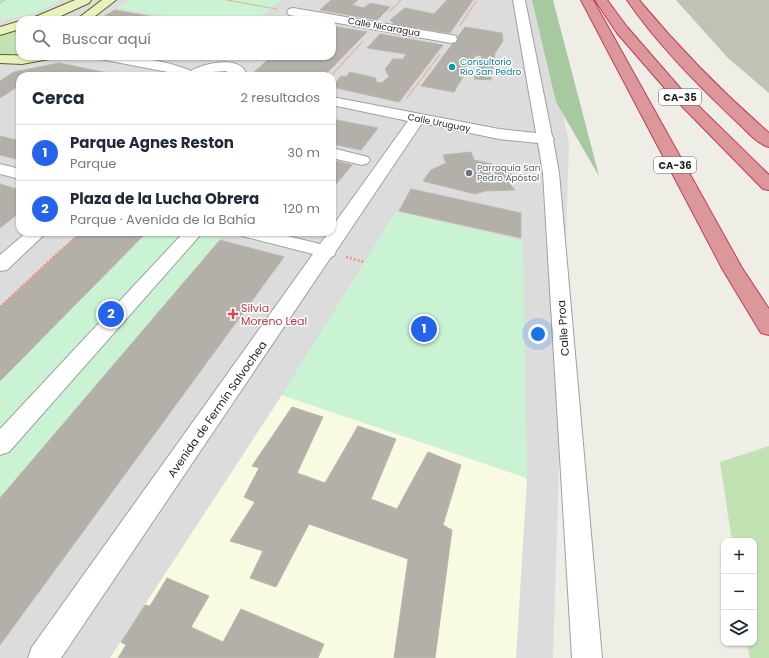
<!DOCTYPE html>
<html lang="es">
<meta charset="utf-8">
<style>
:root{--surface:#fff;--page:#f6f6f7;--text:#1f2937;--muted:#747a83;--line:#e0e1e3;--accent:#2563eb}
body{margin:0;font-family:Poppins,sans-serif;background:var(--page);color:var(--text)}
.controls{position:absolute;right:12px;bottom:12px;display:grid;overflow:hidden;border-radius:8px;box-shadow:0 1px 3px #0004}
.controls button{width:36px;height:36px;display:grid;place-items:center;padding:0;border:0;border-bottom:1px solid var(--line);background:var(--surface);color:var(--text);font:20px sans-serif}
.you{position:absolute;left:538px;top:334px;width:14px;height:14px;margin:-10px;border:3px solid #fff;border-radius:50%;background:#1a73e8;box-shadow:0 0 0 6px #1a73e833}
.badge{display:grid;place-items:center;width:26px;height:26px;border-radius:50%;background:var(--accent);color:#fff;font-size:13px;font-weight:700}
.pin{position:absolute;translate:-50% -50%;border:2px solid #fff;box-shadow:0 1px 4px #0006}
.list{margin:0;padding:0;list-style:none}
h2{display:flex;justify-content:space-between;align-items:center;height:52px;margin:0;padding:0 16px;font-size:17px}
h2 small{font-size:13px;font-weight:400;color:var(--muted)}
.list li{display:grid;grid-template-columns:26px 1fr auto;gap:12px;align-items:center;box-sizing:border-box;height:56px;padding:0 16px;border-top:1px solid var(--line)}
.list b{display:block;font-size:15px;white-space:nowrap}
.list p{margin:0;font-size:13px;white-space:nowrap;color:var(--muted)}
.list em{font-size:13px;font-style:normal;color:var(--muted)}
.icon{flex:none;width:22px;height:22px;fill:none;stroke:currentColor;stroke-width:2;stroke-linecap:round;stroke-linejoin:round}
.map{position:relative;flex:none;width:769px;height:658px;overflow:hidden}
.search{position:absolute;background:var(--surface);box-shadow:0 1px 3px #0004;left:16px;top:16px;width:320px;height:44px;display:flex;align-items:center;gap:10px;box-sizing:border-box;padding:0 14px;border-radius:12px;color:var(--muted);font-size:15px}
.panel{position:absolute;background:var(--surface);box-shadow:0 1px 3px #0004;left:16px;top:72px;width:320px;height:164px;border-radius:12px}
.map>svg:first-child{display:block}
</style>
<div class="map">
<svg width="769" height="658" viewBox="0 0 769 658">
<rect width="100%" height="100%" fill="#eeede6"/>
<!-- residential -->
<path fill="#dddcdc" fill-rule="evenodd" d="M0 0H538L569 142 553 658H0ZM20 20H332V56H20ZM20 76H332V232H20Z"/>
<!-- education -->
<path fill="#f8fbe2" d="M282 395 527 478 516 658H110Z"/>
<!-- construction -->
<path fill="#c0c2b3" d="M676 0H769V93L728 58Z"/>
<!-- grass -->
<path fill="#c3e2b2" d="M20 28V56L0 54V36Z
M769 446V658H750L747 643H754V541H732L720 462Z"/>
<!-- forest -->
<path fill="#a6c9a0" d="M532 0H553L599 176 556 102Z"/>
<!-- park -->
<path fill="#c9f3d2" d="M0 0H61C42 11 22 19 0 19Z
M129 0H281L256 20H185L117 8Z
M396 211 523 241 527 478 282 395Z
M147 232H289L295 234 282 248 225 233 0 498V381Z"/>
<!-- building -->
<path fill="#b3afa9" stroke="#beb6aa" d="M331 0H358L352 5 364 8 370 3 390 7 377 20 320 10Z
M447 0H473L450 33 394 24 390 20 405 8 434 14Z
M115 10 171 20H98Z
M332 26 367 32 324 76H269L254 72 272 56H332Z
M465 27 502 33 503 41 495 53 491 80 474 79 482 56 476 55 454 92 421 86Z
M380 34 443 45 399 102 332 87 341 76 346 77 350 72 376 78V82L381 83 389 77 385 69 393 59H403L406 54 367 48Z
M59 63 122 76H20V85L0 98V81L14 72Z
M332 119 378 128 361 150 332 144Z
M0 136 20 141V160L0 155Z
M471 152 474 160 492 164 513 175 505 178 515 190 485 191 475 194 423 181 431 170 446 163 443 155Z
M332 160 352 165 332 189Z
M0 184 20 190V212L0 228Z
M411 189 521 213V238L399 211Z
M81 232H147L0 381V307Z
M220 240 284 257 0 645V498Z
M292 407 323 417 297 473 325 483 358 426 396 439 371 499 397 509 428 452 461 465 443 525 452 530 435 658H394L408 559 309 524 276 587 250 578 263 551 230 541 255 502 244 497 259 468 252 466Z
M167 578 209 596 191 627 223 642 241 609 324 644 318 658H118L126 645 121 642 145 605 150 606Z"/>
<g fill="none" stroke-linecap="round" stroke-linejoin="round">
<!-- street casing -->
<g stroke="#a0a0a0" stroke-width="2">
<path id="street" d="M513 0H525L552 136 554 139 553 140 559 173 602 658H572L543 173 538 143 499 139 422 123 336 251 334 256 331 257 61 658H28L32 647 313 254 242 236 239 232H271L320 244 329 232H332V227L408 121 332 105V97L499 129 536 133Z
M293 8 451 35 456 36 457 39 456 42 451 43 332 22V20H319L289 15 287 12 289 9Z
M98 56C128 56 164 59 191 71 203 64 231 57 243 68 245 70 246 74 248 76H234L226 71 212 72 202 76H179L173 73 100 59Z
M332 148 368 157 370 160 368 163 362 165 332 158Z
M0 164 20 169V179L0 174Z
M27 232H47L7 270 0 271V255Z
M184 232H203L9 452 0 455V429Z"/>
</g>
<!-- secondary casing -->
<g stroke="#546912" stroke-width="2">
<path id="secondary" d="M75 0H91L89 3 52 20H34L35 17Z
M102 0H116L90 20H76Z
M20 21V29L0 35V27Z
M0 55 51 56 49 59 22 64 0 63Z"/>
</g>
<!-- highway casing -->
<g stroke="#c53a56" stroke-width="2">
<path id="highway" d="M581 0H593L742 268 769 309V335L761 333 723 270Z
M595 0H607L627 27 680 88 769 175V190L763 189 670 94 617 33Z
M627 0H639C679 48 722 92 769 133V147C757 144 747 131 738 123 698 85 658 45 627 0Z"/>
</g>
<!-- path-far2 -->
<path stroke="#e9977d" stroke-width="1.5" stroke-dasharray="1 1" stroke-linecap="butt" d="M227 0 277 9
M0 2 5 0
M389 12 401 0
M460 25 477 0
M331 76 363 41
M407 98 440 54"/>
<!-- path-far1 -->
<path stroke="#e9977d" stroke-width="2" stroke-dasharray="1.5 1.5" stroke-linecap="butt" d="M59 252 81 232"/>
<!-- path -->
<path stroke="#e9977d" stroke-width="2.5" stroke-dasharray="2 2" stroke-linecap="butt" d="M346 257 364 262
M0 307 60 251"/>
<!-- street -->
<use href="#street" fill="#fff" fill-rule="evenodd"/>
<!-- secondary -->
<use href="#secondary" fill="#e8f2c1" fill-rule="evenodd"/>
<!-- highway -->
<use href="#highway" fill="#dc979b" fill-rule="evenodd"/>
</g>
<!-- markers -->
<circle fill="#0f9aa8" stroke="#fff" stroke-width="1.5" cx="452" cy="67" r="4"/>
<circle fill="#6b7280" stroke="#fff" stroke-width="1.5" cx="469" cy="173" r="4"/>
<path fill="#e0444e" stroke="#fff" stroke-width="1.5" d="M231 308h4v4h4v4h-4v4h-4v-4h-4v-4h4z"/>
<g text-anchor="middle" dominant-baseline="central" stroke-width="3" stroke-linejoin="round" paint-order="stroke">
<!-- far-street labels -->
<g font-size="9" fill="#1f1f1f" stroke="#fff">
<text transform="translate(384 27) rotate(10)">Calle Nicaragua</text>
<text transform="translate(439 123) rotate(11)">Calle Uruguay</text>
</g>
<!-- far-culture labels -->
<g font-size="9" fill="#0d838f" stroke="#fff" text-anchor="start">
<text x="460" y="62">Consultorio<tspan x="460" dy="10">Río San Pedro</tspan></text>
</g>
<!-- far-worship labels -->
<g font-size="9" fill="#5b616d" stroke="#fff" text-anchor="start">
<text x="477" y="168">Parroquia San<tspan x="477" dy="10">Pedro Apóstol</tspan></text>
</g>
<!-- shield labels -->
<g fill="#fff" stroke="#626262" stroke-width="1">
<rect x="659" y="89" width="42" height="16" rx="3"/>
<rect x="654" y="157" width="42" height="16" rx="3"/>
</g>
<g font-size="10" font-weight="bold" fill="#1f1f1f">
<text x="680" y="97">CA-35</text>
<text x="675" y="165">CA-36</text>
</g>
<!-- health labels -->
<g font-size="11" fill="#be3a42" stroke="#fff" text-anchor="start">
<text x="241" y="308">Silvia<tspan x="241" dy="13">Moreno Leal</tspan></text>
</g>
<!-- street labels -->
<g font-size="11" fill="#1f1f1f" stroke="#fff">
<text transform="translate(563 328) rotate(-94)">Calle Proa</text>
<text transform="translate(217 409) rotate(-55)">Avenida de Fermín Salvochea</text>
</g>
</g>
</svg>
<div class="controls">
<button>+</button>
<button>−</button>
<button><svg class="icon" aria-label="layers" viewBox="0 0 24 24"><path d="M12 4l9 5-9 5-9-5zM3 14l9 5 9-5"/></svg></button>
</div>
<div class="you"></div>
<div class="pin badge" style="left:424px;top:329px">1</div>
<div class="pin badge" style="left:111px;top:314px">2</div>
<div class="search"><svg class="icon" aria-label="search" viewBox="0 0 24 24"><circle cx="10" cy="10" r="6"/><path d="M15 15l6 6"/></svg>Buscar aquí</div>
<section class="panel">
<h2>Cerca<small>2 resultados</small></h2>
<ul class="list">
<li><span class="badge">1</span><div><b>Parque Agnes Reston</b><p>Parque</p></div><em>30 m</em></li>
<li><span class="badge">2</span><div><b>Plaza de la Lucha Obrera</b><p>Parque · Avenida de la Bahía</p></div><em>120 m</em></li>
</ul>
</section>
</div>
